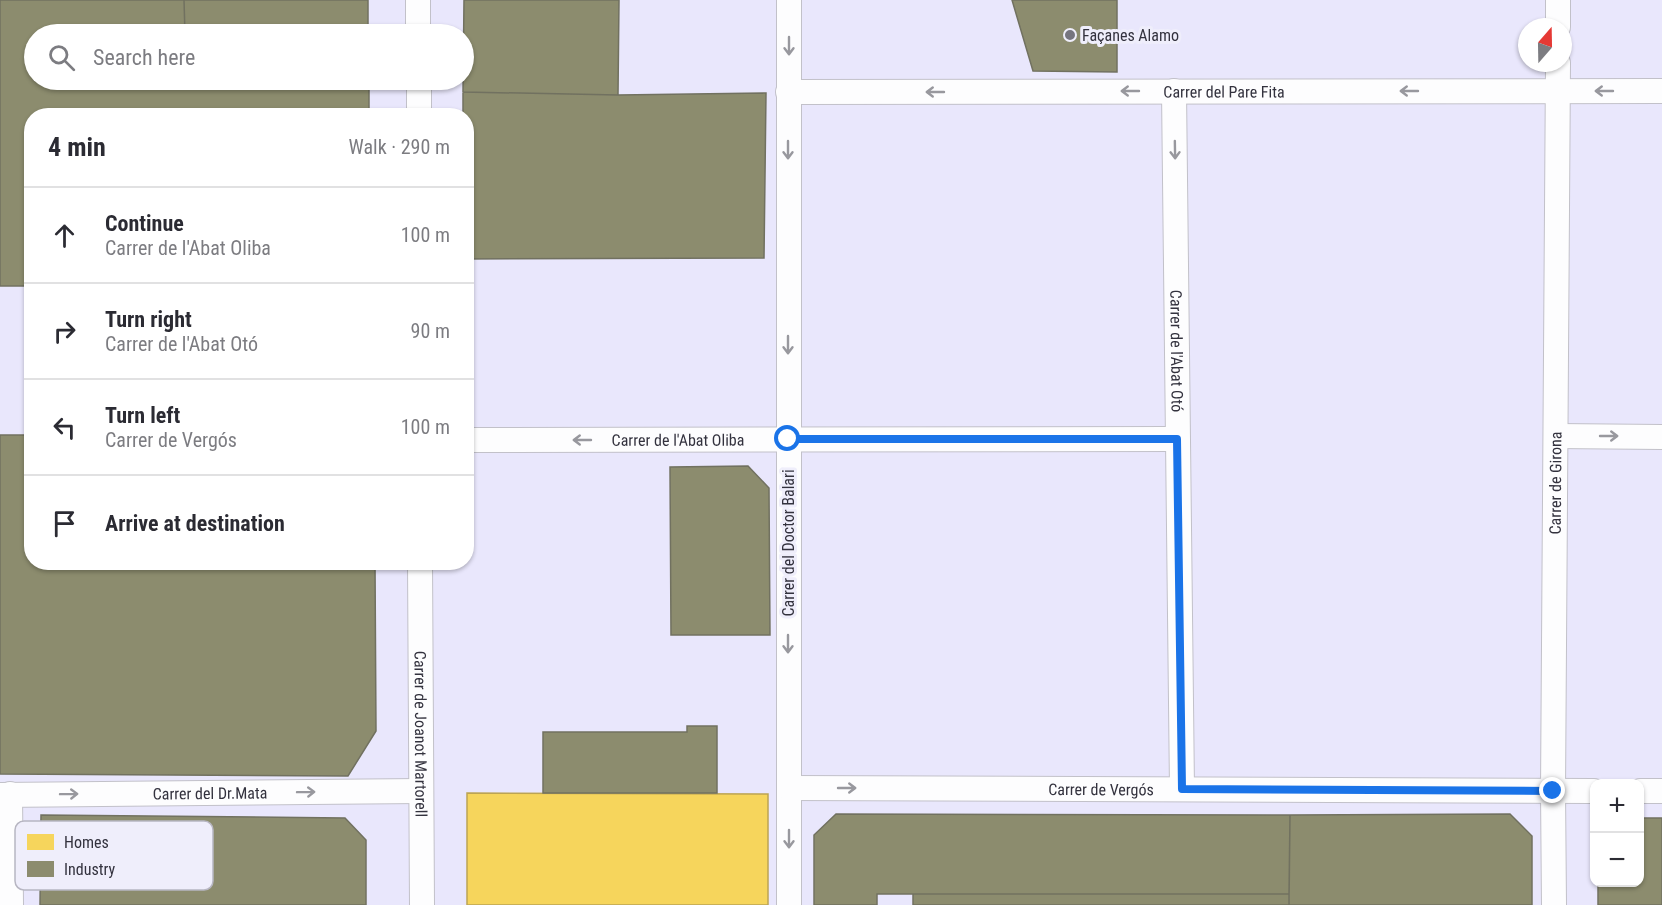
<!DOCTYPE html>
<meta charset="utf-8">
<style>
:root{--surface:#fff;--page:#f7f7f7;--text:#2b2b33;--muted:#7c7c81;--line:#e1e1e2}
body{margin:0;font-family:"Roboto Condensed",sans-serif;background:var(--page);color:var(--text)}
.controls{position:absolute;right:18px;bottom:18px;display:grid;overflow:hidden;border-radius:12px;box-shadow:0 2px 4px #0004}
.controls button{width:54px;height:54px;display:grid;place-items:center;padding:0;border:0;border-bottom:2px solid var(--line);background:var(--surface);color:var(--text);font:30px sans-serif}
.compass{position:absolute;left:1518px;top:18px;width:54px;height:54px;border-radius:50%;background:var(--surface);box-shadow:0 2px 4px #0004;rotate:20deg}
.stop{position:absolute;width:18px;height:18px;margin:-14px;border:4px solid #1a73e8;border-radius:50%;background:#fff}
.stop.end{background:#1a73e8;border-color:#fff;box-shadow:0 2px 6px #0008}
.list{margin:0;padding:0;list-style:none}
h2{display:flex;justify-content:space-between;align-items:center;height:78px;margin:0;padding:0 24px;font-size:26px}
h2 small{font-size:20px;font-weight:400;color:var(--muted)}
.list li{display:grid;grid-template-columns:39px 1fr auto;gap:18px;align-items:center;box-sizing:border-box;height:96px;padding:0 24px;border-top:2px solid var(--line)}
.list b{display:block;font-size:22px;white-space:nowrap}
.list p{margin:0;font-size:20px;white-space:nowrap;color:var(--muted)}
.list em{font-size:20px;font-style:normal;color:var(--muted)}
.icon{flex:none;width:33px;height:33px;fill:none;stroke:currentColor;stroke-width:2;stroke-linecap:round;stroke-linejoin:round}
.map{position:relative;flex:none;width:1662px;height:905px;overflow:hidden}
.search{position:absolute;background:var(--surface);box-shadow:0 2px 4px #0004;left:24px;top:24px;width:450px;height:66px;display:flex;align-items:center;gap:15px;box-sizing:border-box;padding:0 21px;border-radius:33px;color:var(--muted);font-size:22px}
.panel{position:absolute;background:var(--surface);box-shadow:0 2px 4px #0004;left:24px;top:108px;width:450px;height:462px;border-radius:24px}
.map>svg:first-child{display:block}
</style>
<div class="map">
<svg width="1662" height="905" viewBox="0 0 1662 905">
<rect width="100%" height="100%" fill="#f2f1f8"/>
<!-- built -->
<path fill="#e9e7fc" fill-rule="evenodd" d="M0 0H1662V905H11L0 794ZM1527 27H1563V63H1527ZM34 34H464V80H34ZM32 116H466V562H32ZM1594 784H1640V882H1594Z"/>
<!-- homes -->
<path fill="#f6d55c" stroke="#bca453" stroke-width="1.5" d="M467 793 768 794V905H467Z"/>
<!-- industry -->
<path fill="#8c8c6e" stroke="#717160" stroke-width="1.5" d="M0 0H184L185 34H34V80H369V116H32V286H0Z
M184 0H368V34H185Z
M464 0H619L618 95 463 92Z
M1012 0H1117V72L1033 71Z
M463 92 618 95 766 93 764 258 466 259V116H463Z
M0 435H32V562H375L376 731 348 776 0 774Z
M748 466 769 488 770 635H671L670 467Z
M687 726H717V793H543V732H687Z
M836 814 1290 815 1289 894H877V905H814V835Z
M1510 814 1532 836V905H1289L1290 815Z
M41 815 345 818 366 840V905H40Z
M1640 818H1662V905H1598V882H1640Z
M913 894H1289V905H913Z"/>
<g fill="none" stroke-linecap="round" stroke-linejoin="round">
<!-- street casing -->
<g stroke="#c2c1c9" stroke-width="26">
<g id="street">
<path d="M418 0V34"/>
<path d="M789 0V905"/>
<path d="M1558 27V0"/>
<path d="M419 80V116"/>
<path id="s1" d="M1174 91 1182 789"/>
<path id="s2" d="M788 92 1662 91"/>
<path d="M1556 436 1662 437"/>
<path id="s3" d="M466 440 1177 439"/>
<path id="s4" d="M420 562 422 905"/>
<path id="s5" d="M789 788 1594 791"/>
<path d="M1640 791H1662"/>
<path d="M10 794 11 905"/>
<path id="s6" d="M0 795 421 791"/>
<path id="s7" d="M1554 905 1553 791 1558 63"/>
</g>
</g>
<!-- street -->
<use href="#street" stroke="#fdfdfe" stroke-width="24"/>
</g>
<!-- one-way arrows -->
<defs><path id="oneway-shaft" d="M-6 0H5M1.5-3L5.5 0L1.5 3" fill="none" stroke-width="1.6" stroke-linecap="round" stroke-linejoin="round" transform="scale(1.5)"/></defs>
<g stroke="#98989e">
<use href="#oneway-shaft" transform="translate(789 46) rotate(90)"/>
<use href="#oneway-shaft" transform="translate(1130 91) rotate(180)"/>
<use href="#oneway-shaft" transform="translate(1409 91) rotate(180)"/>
<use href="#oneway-shaft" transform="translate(1604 91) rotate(-180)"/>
<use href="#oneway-shaft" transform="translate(935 92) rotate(180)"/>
<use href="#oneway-shaft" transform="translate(788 150) rotate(90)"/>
<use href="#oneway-shaft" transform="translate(1175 150) rotate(89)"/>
<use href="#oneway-shaft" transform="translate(788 345) rotate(90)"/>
<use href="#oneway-shaft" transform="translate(1609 436)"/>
<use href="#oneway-shaft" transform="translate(582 440) rotate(180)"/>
<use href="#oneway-shaft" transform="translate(788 644) rotate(90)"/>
<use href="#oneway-shaft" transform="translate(847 788)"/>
<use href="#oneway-shaft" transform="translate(306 792) rotate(-1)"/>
<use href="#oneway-shaft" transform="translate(69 794) rotate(-1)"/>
<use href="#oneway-shaft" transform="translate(789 839) rotate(90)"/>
</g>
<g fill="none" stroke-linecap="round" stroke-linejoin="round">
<!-- route -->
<path stroke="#1a73e8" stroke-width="8" d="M788 439H1177L1182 789 1553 791"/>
</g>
<!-- markers -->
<circle fill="#76757f" stroke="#efeefb" stroke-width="2" cx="1070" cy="35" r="6"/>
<g text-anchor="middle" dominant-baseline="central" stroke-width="6" stroke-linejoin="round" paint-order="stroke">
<!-- poi labels -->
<g font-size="16" fill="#33323e" stroke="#efeefb" text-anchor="start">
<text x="1082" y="35">Façanes Alamo</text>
</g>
<!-- street labels -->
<g font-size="16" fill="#33323e" stroke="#efeefb">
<text stroke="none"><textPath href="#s2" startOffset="436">Carrer del Pare Fita</textPath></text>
<text stroke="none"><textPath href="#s1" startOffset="260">Carrer de l'Abat Otó</textPath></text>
<text stroke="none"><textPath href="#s3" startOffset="212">Carrer de l'Abat Oliba</textPath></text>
<text stroke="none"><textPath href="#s7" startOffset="422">Carrer de Girona</textPath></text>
<text transform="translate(788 543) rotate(-90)">Carrer del Doctor Balari</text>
<text stroke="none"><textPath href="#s4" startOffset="172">Carrer de Joanot Martorell</textPath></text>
<text stroke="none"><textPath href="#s5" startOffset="312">Carrer de Vergós</textPath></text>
<text stroke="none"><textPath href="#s6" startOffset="210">Carrer del Dr.Mata</textPath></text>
</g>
</g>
<!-- legend -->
<rect x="15" y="821" width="198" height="69" rx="9" fill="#efeefb" stroke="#b7b6c2" stroke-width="1.5"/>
<rect x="27" y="834" width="27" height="16" fill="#f6d55c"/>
<rect x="27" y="861" width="27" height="16" fill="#8c8c6e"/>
<g font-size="16" fill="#33323e">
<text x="64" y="848">Homes</text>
<text x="64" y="875">Industry</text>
</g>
</svg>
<div class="controls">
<button>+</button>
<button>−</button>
</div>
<svg class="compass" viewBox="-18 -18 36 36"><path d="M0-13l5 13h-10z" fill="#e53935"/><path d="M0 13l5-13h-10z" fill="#7c7c81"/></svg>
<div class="stop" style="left:788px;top:439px"></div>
<div class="stop end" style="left:1553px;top:791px"></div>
<div class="search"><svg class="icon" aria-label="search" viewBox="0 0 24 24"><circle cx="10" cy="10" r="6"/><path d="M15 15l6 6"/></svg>Search here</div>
<section class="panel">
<h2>4 min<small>Walk · 290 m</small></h2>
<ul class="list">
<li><svg class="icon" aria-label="ahead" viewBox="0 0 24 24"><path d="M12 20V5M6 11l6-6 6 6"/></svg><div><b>Continue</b><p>Carrer de l'Abat Oliba</p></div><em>100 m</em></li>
<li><svg class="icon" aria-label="right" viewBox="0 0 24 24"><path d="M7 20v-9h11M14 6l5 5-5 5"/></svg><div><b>Turn right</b><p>Carrer de l'Abat Otó</p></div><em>90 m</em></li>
<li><svg class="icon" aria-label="left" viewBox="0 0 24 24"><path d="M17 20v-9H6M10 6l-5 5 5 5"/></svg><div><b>Turn left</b><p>Carrer de Vergós</p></div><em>100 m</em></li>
<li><svg class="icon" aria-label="arrive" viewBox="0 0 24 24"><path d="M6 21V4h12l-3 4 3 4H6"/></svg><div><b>Arrive at destination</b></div></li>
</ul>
</section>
</div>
